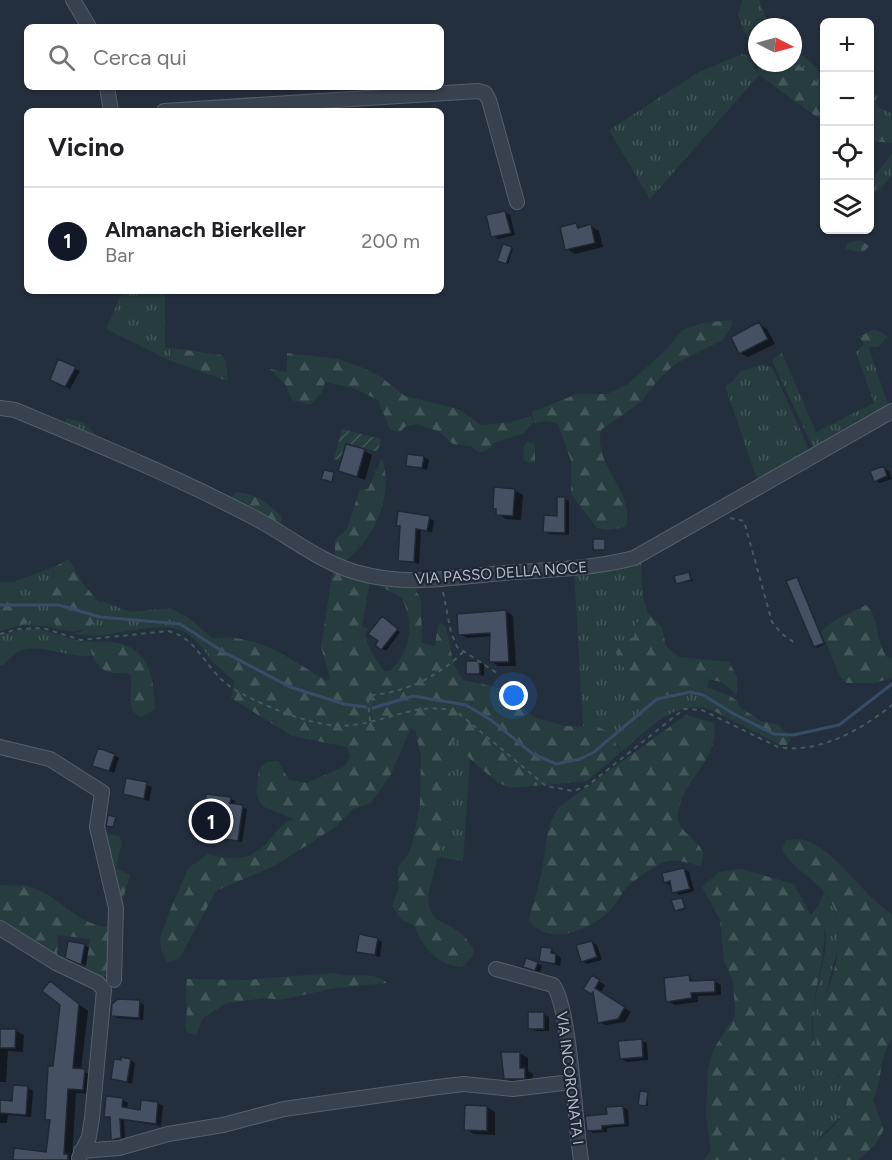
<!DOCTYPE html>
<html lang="it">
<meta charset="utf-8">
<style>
:root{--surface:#fff;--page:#f6f6f6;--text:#202124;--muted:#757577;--line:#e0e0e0;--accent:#111827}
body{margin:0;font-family:Figtree,sans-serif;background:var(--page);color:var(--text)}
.controls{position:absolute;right:18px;top:18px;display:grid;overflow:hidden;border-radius:9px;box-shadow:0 2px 4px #0004}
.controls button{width:54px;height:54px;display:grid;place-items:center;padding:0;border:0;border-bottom:2px solid var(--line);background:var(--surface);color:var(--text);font:30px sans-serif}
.compass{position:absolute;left:748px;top:18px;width:54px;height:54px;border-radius:50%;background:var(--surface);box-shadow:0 2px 4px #0004;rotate:96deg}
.you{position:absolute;left:514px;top:696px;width:21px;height:21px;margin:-15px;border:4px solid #fff;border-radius:50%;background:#1a73e8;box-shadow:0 0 0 9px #1a73e833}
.badge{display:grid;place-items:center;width:39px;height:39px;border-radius:50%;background:var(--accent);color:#fff;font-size:20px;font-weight:700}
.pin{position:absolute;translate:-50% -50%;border:3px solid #fff;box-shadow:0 2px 6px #0006}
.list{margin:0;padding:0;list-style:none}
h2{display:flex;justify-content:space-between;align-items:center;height:78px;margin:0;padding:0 24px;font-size:26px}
h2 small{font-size:20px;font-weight:400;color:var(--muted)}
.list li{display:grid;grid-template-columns:39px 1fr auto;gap:18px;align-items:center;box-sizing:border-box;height:108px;padding:0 24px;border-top:2px solid var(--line)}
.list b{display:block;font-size:22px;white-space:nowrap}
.list p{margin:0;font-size:20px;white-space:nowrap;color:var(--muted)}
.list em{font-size:20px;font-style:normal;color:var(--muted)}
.icon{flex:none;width:33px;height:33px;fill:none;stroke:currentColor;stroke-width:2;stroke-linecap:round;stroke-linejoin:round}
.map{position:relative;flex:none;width:892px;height:1160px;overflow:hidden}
.search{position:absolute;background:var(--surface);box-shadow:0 2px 4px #0004;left:24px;top:24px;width:420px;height:66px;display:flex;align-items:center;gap:15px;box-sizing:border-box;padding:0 21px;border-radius:9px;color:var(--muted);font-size:22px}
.panel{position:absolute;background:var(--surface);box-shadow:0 2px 4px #0004;left:24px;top:108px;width:420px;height:186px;border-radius:9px}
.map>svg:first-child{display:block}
</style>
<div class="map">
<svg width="892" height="1160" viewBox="0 0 892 1160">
<defs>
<pattern id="grass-tufts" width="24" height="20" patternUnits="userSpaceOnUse" patternTransform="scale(1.5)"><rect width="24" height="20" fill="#263c3f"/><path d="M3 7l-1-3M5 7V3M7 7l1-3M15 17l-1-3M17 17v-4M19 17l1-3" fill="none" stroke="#435659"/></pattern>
<pattern id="forest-firs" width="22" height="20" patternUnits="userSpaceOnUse" patternTransform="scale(1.5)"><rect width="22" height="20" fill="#263c3f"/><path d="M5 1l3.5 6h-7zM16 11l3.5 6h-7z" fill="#435659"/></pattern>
<pattern id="garden-furrows" width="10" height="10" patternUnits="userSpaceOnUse" patternTransform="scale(1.5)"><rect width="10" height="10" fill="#263c3f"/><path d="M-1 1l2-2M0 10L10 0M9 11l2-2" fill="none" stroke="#435659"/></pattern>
</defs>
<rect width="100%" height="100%" fill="#242f3e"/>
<!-- grass -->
<path fill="url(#grass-tufts)" d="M742 0H759L770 27H757V51L747 38 738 15Z
M793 50C811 59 824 72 824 92L807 70 793 63Z
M742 54 748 55 759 75 650 199 609 130 699 72Z
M870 91 879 96 876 101 877 107 892 113V130L870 120Z
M892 153V176L879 190 870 194V182Z
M123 291H165V347L170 348 171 361 106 329Z
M863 345 869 348 889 408 814 450 772 360 782 353 816 432 874 403 856 352Z
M761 365 772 367 807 445 808 455 758 482 725 386 733 381 741 371Z
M531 416 533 423 524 433 525 428 511 422Z
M67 418 84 423 99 438 64 427Z
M641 559 643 598 648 613 636 624 634 637 620 664 628 670 632 710C657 698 698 679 721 702V707L714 711C676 696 647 731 620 753L619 746 598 727 583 726 574 571Z
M54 567 50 600 53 620 67 631 46 626 23 625 29 623 0 598V582H13Z
M100 600 130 612 170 608 189 618 212 638 207 645 210 659C204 650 198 640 188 634 159 615 107 644 73 633L81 632 101 604Z
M38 629 79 641 97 642 91 644V656C67 658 46 644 22 650 13 652 8 664 0 666V635L18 630Z
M459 738 461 749 470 759 463 861 437 857 448 813 452 741Z
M824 892 832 904 837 921 839 945 818 1021 837 1075 844 1084 848 1098 843 1114 815 1143 809 1138 804 1106 789 1083 805 1057 813 1056V1009L825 952 826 936 819 904Z"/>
<!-- forest -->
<path fill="url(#forest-firs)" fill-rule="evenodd" d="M757 63H793L807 70 824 92V122L759 75Z
M870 120 892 130V143L870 141Z
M860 240 869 246 863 253 845 249 848 243Z
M732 320V325L723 340 675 364 659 379 641 402 601 430C593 467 635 490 626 527L607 530 597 528 571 494V461L558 424 547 421 533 423 532 412 577 394H607L628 384 667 349 682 330 703 323Z
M874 329 888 336 878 347H866L859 337Z
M170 348 222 355 226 361 228 381 171 361Z
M287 353 338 359 361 367 381 377 405 396 458 409 481 425 511 422 525 428 524 433 494 443 486 451 478 452 471 446 453 444 440 432 418 424 406 426 400 432 390 430 378 400 353 388 325 382 322 392 310 405 292 400 285 384 270 369 287 372Z
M527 442 535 444V462L529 463 523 459 524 445Z
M382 458C394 495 375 539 345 561L335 556V540L347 529 360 489H368Z
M236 492C257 494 267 502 282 517L280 526 227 502Z
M69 559 83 584 101 604 97 621C79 636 54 637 49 609 46 596 55 581 54 567Z
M333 569 412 584 421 599 422 643 435 646 438 625 442 623 446 627 454 666 463 680 496 687 534 717 565 726 598 727 611 733 620 753 587 781 510 788 497 782 470 759 461 749 459 739 452 741 448 813 428 896C429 925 444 919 463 935 467 939 471 945 474 950L472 957 462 967C439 966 421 947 415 926L401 919 392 906 398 889V867L409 853 413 842 420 804 421 756 415 730 411 728 390 776 371 803 353 809 334 828 274 866 216 891 179 959 167 962 161 950 160 937 171 908 188 869 208 854C235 862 254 860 272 837 280 827 282 823 294 819L262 806 256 793 259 769 267 762 278 761 289 780 307 783 345 766 350 756 347 747 292 736 231 698 234 681 210 659 207 645 212 638C259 633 289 659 327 681L330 678 321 647ZM370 581 401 597C415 622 411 652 390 671H384C376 660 367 647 365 634L368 629 362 626Z
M9 596 20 600 29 623 0 631V598Z
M866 605C880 618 875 643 888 658H892V678L874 683H847L840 676 821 631 835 620Z
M648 613 662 628 666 646 679 657 729 662 737 677V694L721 682 709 679 707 687 730 696 737 701 740 707 761 721 779 725 791 739 787 745H780L714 711 720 707 721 702C705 685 673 691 653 700 645 704 641 709 632 710L628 670 620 664 616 652 623 642 634 637 636 624Z
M97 642C144 639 154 667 155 709L142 717C122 710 135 688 130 674 123 672 116 674 109 672 99 669 89 655 91 644Z
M686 715 714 723C720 759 684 778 678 812 674 837 715 842 700 866 689 863 676 858 664 862 652 867 636 879 626 888 621 894 618 901 613 907 594 929 550 948 529 921 532 903 539 888 542 870 547 845 544 829 559 807Z
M104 834 119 836 122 842 116 868 130 875 121 905Z
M800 839C838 848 859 894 892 914V1039C878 1059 883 1080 873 1100L884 1129 875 1145 858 1160H704L711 1150 706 1115 708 1069 713 1050 735 1015V1009L733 980 724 961 720 920 702 887 719 872 741 869 794 884 811 916 819 904C832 940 817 974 813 1010 811 1026 813 1040 813 1056L805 1057 789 1083 804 1106 809 1138 815 1143C828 1133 845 1118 847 1100 850 1077 820 1063 817 1040 814 1020 824 1001 830 983 839 959 842 931 833 906 823 881 793 872 782 849L786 840Z
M0 885C9 887 20 884 28 886 59 894 73 923 107 927L116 922 111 974 107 978 84 973 90 939 58 935 57 960 0 925Z
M334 973C350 979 374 970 387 983L335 988 280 1000 265 998 227 1003 203 1018 196 1035 187 1032 185 1027C189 1011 184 996 187 979L245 980Z"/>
<!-- garden -->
<path fill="url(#garden-furrows)" d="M342 429 381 439 378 452 346 443 340 461 334 459Z"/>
<!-- shadow -->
<path fill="#0007" d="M505 212 510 215 515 235 498 239 493 236Z
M576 225 582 228 591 226 599 231 603 247 575 254 567 249Z
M504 246 513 249 508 264 499 260Z
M759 324 767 329 775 344 748 357 740 353Z
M75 369 80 371 70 389 57 382Z
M364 451 372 455 365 480 340 471Z
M424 457 429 460 427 470 407 465Z
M883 468 889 471 892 479 880 483 875 480Z
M514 490 523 495 521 520 506 519 498 514V510Z
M565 499 569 501V535L549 534 545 531 558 518Z
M429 518 434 521 432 532 421 531 419 564 400 560 402 527 398 525Z
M689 574 693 581 678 583Z
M797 578 825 644 817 648 815 646Z
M506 611 513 616 516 666H498L491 661V636L467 638 460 634 458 615Z
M386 620 400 632 386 651 377 645Z
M479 662 484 665V676L468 673Z
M114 755 119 758 114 773 99 768Z
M127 780 152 787 149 801 124 794Z
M231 799 235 801 234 805 247 809 242 842 202 835Z
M684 869 689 872 694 891 679 895 666 882Z
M682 899 686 909 678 911 676 910Z
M377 939 382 942 380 957 358 951Z
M592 942 597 945 602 960 587 964 582 961Z
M84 945 89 948 86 966 72 960Z
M551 950 561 958 560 966 541 960Z
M537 963 542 966 540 972 525 967Z
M592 977 605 985 601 993 631 1012 625 1022 606 1025 599 1022 594 994 585 989Z
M689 977 696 982 714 981 721 985V995L698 996V1002L675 1005 668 1001Z
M50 983 88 1011 81 1070 93 1076 92 1094 76 1093 72 1160H15L47 1153 51 1121 47 1119 61 1005Z
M139 1002 144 1005 143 1020 117 1018 112 1015Z
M543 1014 549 1017V1031H535L530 1028Z
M0 1030 16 1031 24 1035 23 1052 8 1051 6 1082H0Z
M641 1041 647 1043 648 1060 627 1062 621 1059Z
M520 1053 528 1058V1071L533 1074 532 1082 513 1083 505 1078Z
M130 1060 135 1063 132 1084 112 1079Z
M28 1088 33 1091 31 1117 8 1115 7 1123H0V1101L13 1102Z
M648 1094V1106L639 1104Z
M108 1098 123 1100 128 1103 127 1109 141 1111 158 1103 163 1106 161 1126 124 1120 125 1140 117 1142 112 1139 111 1119 105 1116Z
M466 1107H487L495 1112V1135L474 1134 466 1129Z
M623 1107 628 1110 629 1126 607 1128V1132L593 1133 588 1130Z"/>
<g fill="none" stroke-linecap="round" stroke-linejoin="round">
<!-- stream -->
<path stroke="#394c67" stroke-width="3" d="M0 605H59L100 617 180 624 222 651 290 687 344 704 366 707
M373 708 413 696 466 705 491 720 533 754 556 764 580 759 594 752 657 699 690 692 703 695 734 714 774 734 793 735 839 725 892 684"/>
</g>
<!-- building -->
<path fill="#455162" stroke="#1f2835" stroke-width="1.5" d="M505 211 511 233 491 237 486 215Z
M576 223 578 228 591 224 595 243 565 250 560 227Z
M503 244 512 247 506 264 497 261Z
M759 322 768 339 739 354 731 337Z
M58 359 76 367 65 387 50 380Z
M346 444 365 449 357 477 338 471Z
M407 454 424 456 422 468 406 466Z
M884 466 887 476 874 482 870 471Z
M324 470 334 472 332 482 321 479Z
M494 487 515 489 513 516 496 515V509H493Z
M557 497H565V533L543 532 544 515 557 516Z
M398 511 430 516 427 531 416 529 414 562 398 561 400 526H396Z
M593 539H605V550H593Z
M689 572 691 580 676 584 674 576Z
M797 577 824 643 814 647 786 581Z
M506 610 509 662H489L490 633 458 635 457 614Z
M382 616 398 629 381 650 375 645 378 641 368 634Z
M466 661H479L480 674H466Z
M98 748 115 754 109 771 92 766Z
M126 778 147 782 144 799 123 794Z
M206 794 231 797 230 803 243 805 238 841 200 836Z
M108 815 116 817 113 827 106 826Z
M684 868 690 889 672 893 670 881 664 883 662 873Z
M682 898 685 908 675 911 671 900Z
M359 934 378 938 375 955 356 952Z
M68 941 85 944 81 965 65 958Z
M592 941 597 957 581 962 576 945Z
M541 947 552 948 551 953 556 954 555 964 539 961Z
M526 958 538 962 535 971 523 967Z
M592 975 600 980 595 988 625 1007 618 1019 598 1023 593 992 591 994 583 989Z
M689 975 690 981 715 980V992L691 993 692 998 666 1002 664 978Z
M50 981 79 1004 73 1068 85 1069 83 1090 68 1089 64 1154H68V1160H13L14 1148 46 1152 50 1120H45L48 1066H53L60 1005 42 991Z
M118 999 140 1000 139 1018 111 1016 112 1004Z
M528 1012H544V1029H528Z
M0 1029H16L15 1048H0Z
M642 1039 643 1057 620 1059 618 1041Z
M501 1052H520V1068H525V1079H504Z
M121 1057 131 1059 127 1082 111 1079 114 1059 121 1060Z
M13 1085 28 1086 26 1115 0 1113V1100L12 1101Z
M640 1091 648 1092 646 1106 638 1105Z
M106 1096 123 1098 122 1107 140 1110 141 1100 158 1102 156 1124 120 1119 121 1138 111 1140 110 1117H104Z
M465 1105 487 1106V1131L464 1130Z
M623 1106 625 1124 602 1126V1130L587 1131 585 1116 607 1114 606 1107Z"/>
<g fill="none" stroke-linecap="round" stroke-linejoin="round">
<!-- minor casing -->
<g stroke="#565f6c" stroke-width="16">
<path id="minor" d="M73 0 89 27
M107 87 111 111
M164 111 478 91 485 93 489 100 517 202
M0 408 15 410C94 443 175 476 251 516 287 534 320 563 359 573 407 587 455 577 503 573 547 570 591 569 634 558L892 411
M0 747 50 759 102 792 97 827 116 908 114 980
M0 928 56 963 98 983 104 990 92 1118 89 1137 79 1158
M496 969 553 985C570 1006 575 1125 581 1160
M81 1151 119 1148 168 1134 223 1125 284 1109 438 1087 464 1084 513 1089 571 1082"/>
</g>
<!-- path -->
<path stroke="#44595c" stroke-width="2" stroke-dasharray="4.5 4.5" stroke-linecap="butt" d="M730 518 744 521 772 622 782 634 795 643
M443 592 451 632 457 647 497 673
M0 634 18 629 43 628 81 640 168 631C195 637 204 664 224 682 241 696 282 713 303 719 319 724 337 727 353 725 388 721 422 700 457 712L546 786 573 791 587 786 684 709 702 710 778 747C819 754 861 730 892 705
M370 721 368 701 371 695C405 693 441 675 464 651"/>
<!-- minor -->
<use href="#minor" stroke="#38414e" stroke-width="14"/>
</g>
<g text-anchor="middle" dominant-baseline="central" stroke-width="4.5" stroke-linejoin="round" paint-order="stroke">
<!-- street labels -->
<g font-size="15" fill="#b4bcc9" stroke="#1d2633">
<text transform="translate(501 573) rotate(-4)">VIA PASSO DELLA NOCE</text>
<text transform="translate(570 1078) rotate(83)">VIA INCORONATA I</text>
</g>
</g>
</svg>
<div class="controls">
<button>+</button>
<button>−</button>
<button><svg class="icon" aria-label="locate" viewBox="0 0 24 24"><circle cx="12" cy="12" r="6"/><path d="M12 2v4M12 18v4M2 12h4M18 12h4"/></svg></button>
<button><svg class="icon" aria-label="layers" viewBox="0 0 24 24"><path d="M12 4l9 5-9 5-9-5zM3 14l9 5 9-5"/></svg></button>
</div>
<svg class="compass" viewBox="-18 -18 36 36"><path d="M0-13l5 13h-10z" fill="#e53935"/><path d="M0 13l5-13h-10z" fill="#757577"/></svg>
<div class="you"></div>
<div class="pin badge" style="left:211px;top:821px">1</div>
<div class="search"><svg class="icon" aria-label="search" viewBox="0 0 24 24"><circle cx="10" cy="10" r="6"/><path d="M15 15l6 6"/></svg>Cerca qui</div>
<section class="panel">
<h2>Vicino<small></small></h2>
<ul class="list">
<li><span class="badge">1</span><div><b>Almanach Bierkeller</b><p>Bar</p></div><em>200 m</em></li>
</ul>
</section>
</div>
